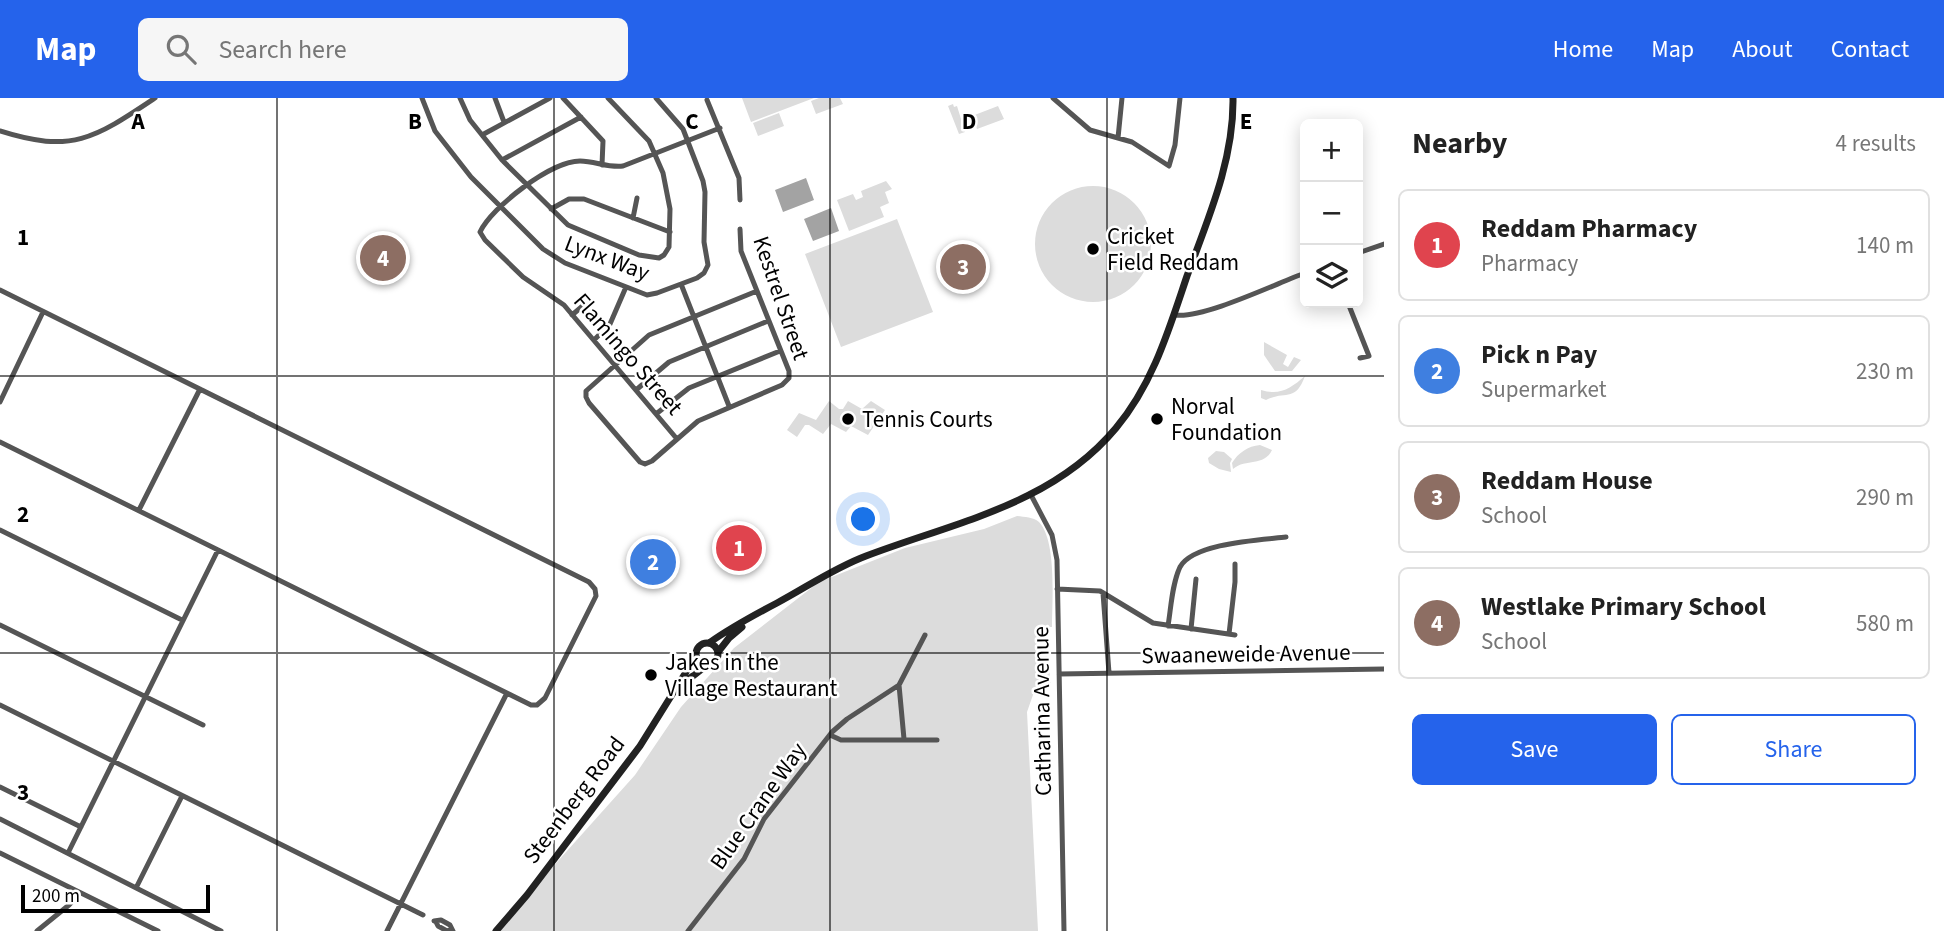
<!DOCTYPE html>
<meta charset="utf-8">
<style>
:root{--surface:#fff;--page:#f6f6f6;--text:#222;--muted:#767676;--line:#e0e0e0;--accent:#2563eb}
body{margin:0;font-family:"Source Sans 3",sans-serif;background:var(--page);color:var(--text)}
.controls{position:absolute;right:21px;top:21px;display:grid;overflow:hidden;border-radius:10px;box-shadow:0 4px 18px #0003}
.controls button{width:63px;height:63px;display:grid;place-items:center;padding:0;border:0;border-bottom:2px solid var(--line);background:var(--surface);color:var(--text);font:35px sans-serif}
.scale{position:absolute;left:21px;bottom:18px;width:189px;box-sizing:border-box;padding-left:7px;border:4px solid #000;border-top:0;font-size:19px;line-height:24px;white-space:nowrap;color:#000;-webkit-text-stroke:5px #fff;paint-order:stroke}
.you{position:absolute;left:864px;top:422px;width:24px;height:24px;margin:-18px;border:5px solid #fff;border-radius:50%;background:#1a73e8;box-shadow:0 0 0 10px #1a73e833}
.badge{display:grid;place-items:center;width:46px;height:46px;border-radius:50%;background:var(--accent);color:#fff;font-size:23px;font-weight:700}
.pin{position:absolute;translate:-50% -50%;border:4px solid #fff;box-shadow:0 2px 7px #0006}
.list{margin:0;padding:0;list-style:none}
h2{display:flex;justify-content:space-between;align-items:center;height:91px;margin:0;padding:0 28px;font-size:30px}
h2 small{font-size:23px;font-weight:400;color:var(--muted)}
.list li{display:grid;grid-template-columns:46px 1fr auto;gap:21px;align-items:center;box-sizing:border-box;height:112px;margin:0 14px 14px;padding:0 14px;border:2px solid var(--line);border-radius:10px}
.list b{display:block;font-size:26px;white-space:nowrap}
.list p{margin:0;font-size:23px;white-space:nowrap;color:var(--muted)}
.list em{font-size:23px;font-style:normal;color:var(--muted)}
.actions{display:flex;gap:14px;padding:21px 28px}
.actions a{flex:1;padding:16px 0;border:2px solid var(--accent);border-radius:10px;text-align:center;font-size:24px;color:var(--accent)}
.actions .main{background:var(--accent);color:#fff}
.icon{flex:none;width:38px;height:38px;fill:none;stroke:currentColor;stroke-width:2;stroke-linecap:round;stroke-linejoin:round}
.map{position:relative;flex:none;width:1384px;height:833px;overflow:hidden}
header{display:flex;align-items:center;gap:42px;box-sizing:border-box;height:98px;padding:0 35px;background:var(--accent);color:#fff}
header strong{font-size:33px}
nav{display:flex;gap:38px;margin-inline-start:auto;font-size:24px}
.search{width:490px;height:63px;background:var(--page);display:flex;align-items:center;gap:18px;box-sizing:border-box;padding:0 24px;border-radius:10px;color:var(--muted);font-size:26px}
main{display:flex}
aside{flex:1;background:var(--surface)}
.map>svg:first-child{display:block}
</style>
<header>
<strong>Map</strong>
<div class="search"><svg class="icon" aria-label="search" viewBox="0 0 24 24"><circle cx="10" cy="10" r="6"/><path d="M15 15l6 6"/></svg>Search here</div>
<nav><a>Home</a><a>Map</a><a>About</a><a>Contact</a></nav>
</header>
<main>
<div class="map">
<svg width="1384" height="833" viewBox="0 0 1384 833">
<rect width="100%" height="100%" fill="#fff"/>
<!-- green -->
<path fill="#dcdcdc" d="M742 0H814L751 24Z
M819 0H840L843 6 816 16 811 3Z
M953 6 954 9 957 8 965 34 959 36 948 8Z
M998 8 1004 21 977 31 972 18Z
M779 15 784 28 758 38 753 25Z
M886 83 892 91 885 94 889 105 880 109 884 119 849 133 837 102 853 96 856 102 863 99 861 93Z
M1035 146a58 58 0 1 1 116 0a58 58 0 1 1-116 0Z
M897 121 933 214 841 249 805 156Z
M1264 244 1287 257 1283 266 1288 269 1294 259 1301 262 1292 273H1275L1264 257Z
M1305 278C1295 305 1286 292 1266 302L1261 300V292C1280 298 1291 290 1305 278Z
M829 303 839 311H843L848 303 862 311 871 303 885 312 868 337 851 328 846 334 831 326 823 336 809 327H805L797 339 787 332 799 315 816 322Z
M1260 347 1272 352C1264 369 1246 360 1233 371L1232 365C1238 355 1248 348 1260 347Z
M1216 353 1224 354 1232 361 1230 365 1231 374 1219 371 1209 365 1208 360Z
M1017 418C1025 419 1033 419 1039 424 1057 443 1052 503 1052 529H1045L1046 542H1042V548H1046L1051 586 1043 585 1034 594 1027 614 1038 833H499L515 811 635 677 681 609 734 550 819 484 905 450 984 431Z"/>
<!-- water -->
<path fill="#a3a3a3" d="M806 80 814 102 783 114 775 92Z
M831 110 839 133 813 143 804 121Z"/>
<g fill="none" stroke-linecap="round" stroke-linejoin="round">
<!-- minor -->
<path stroke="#555" stroke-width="5" d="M422 0 435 33 471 79 543 151 565 165 647 197 657 195 697 180 704 175 708 167 704 144 705 94 703 83 683 31 656 0
M460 0 470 22 502 62 568 127 639 157 659 160 664 157 669 149 670 111 663 75 649 43 608 0
M495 0 504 24
M563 0 603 43 602 67
M1053 0 1090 32 1132 44 1169 68 1175 47 1180 0
M707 2 739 80 740 102
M0 33C72 56 95 40 155 0
M482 37 550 0
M1118 40 1122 0
M502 62 581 19
M551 111 569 101H584L670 134
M633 120 637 100
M740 131 741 153 789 273V280L782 287 698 323 652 363 645 366 640 364 589 305 586 299V293L649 237 757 193
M1358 155 1384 146
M681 186 729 308
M0 192 589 484 595 491 596 498 545 600 537 607H531L0 344
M1348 205 1369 258 1360 260
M572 217 585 206
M1175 217C1203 221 1275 186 1305 175
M594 242 610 226 626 189
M636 292 669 264 768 223
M0 304 43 214
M656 316 689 290 780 253
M677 341 564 207 523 179 485 142 480 134C492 109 551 63 580 63 595 63 608 70 623 68L720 30
M1031 397 1052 437 1057 462 1064 833
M139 412 200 291
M0 432 182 522
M1057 491 1100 493 1153 525 1235 537
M1103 495 1109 575
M0 527 203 627
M1168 528C1171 510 1172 486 1180 469 1193 445 1260 442 1286 439
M1191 531 1196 481
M1229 536 1235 484V466
M1059 576 1384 571
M0 607 423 817
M830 637 841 642H937
M904 641 899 587 925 537
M0 689 81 729
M0 721 221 833
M0 755 158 833
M68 755 218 452
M137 788 182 698
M434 823 441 822 450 827 453 833
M436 824 438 828 447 833 451 832
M37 833 69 807 80 795
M387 833 507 595
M688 833 744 761 764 721 832 634 847 621 899 587"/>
<!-- secondary -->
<path stroke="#222" stroke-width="7" d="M709 545C730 530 754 517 777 505 807 489 834 470 866 458 955 424 1052 407 1116 330 1153 286 1169 231 1187 178 1208 121 1234 62 1233 0
M696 556a11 11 0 1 1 22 0a11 11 0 1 1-22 0Z
M718 554 729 540 742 529
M680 588 707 567
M496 833 527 797 640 648 696 558"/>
</g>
<!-- grid -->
<path fill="none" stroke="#000" stroke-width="2" stroke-opacity="0.55" d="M277 0V833M554 0V833M830 0V833M1107 0V833M0 278H1384M0 555H1384"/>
<!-- markers -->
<g fill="#000" stroke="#fff" stroke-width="2.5">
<circle cx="1093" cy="151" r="7"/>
<circle cx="848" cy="321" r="7"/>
<circle cx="1157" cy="321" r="7"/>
<circle cx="651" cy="577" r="7"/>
</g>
<g text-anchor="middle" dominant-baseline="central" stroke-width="5" stroke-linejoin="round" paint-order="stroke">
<!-- poi labels -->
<g font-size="23" fill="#000" stroke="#fff" text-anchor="start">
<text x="1107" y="138">Cricket<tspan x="1107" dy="26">Field Reddam</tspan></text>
<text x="1171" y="308">Norval<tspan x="1171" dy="26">Foundation</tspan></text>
<text x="862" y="321">Tennis Courts</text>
<text x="665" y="564">Jakes in the<tspan x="665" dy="26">Village Restaurant</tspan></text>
</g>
<!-- street labels -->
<g font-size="23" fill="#000" stroke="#fff">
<text transform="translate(607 160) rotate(21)">Lynx Way</text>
<text transform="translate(781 200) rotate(71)">Kestrel Street</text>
<text transform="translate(628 256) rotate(49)">Flamingo Street</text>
<text transform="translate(1246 556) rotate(-1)">Swaaneweide Avenue</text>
<text transform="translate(1042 613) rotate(-91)">Catharina Avenue</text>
<text transform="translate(574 702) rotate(-53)">Steenberg Road</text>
<text transform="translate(758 708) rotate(-55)">Blue Crane Way</text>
</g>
</g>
<g font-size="23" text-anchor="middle" font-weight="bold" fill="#000" stroke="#fff" stroke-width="5" stroke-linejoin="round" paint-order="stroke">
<text x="138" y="31">A</text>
<text x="415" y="31">B</text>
<text x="692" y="31">C</text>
<text x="969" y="31">D</text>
<text x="1246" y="31">E</text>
<text x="23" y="147">1</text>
<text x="23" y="424">2</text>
<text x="23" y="702">3</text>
</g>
</svg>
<div class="controls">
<button>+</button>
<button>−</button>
<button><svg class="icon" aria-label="layers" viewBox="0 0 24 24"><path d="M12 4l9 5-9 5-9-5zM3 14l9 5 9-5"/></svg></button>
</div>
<div class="scale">200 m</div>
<div class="you"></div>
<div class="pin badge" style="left:739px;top:450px;background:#e0444e">1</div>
<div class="pin badge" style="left:653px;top:464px;background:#3f7fe0">2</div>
<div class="pin badge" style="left:963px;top:169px;background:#8d6e63">3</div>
<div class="pin badge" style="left:383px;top:160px;background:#8d6e63">4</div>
</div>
<aside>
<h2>Nearby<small>4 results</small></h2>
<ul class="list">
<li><span class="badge" style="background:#e0444e">1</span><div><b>Reddam Pharmacy</b><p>Pharmacy</p></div><em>140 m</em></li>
<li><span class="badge" style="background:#3f7fe0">2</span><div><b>Pick n Pay</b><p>Supermarket</p></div><em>230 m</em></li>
<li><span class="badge" style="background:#8d6e63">3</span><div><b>Reddam House</b><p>School</p></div><em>290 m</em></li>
<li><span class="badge" style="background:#8d6e63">4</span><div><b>Westlake Primary School</b><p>School</p></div><em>580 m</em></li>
</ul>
<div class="actions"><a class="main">Save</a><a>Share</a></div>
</aside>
</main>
